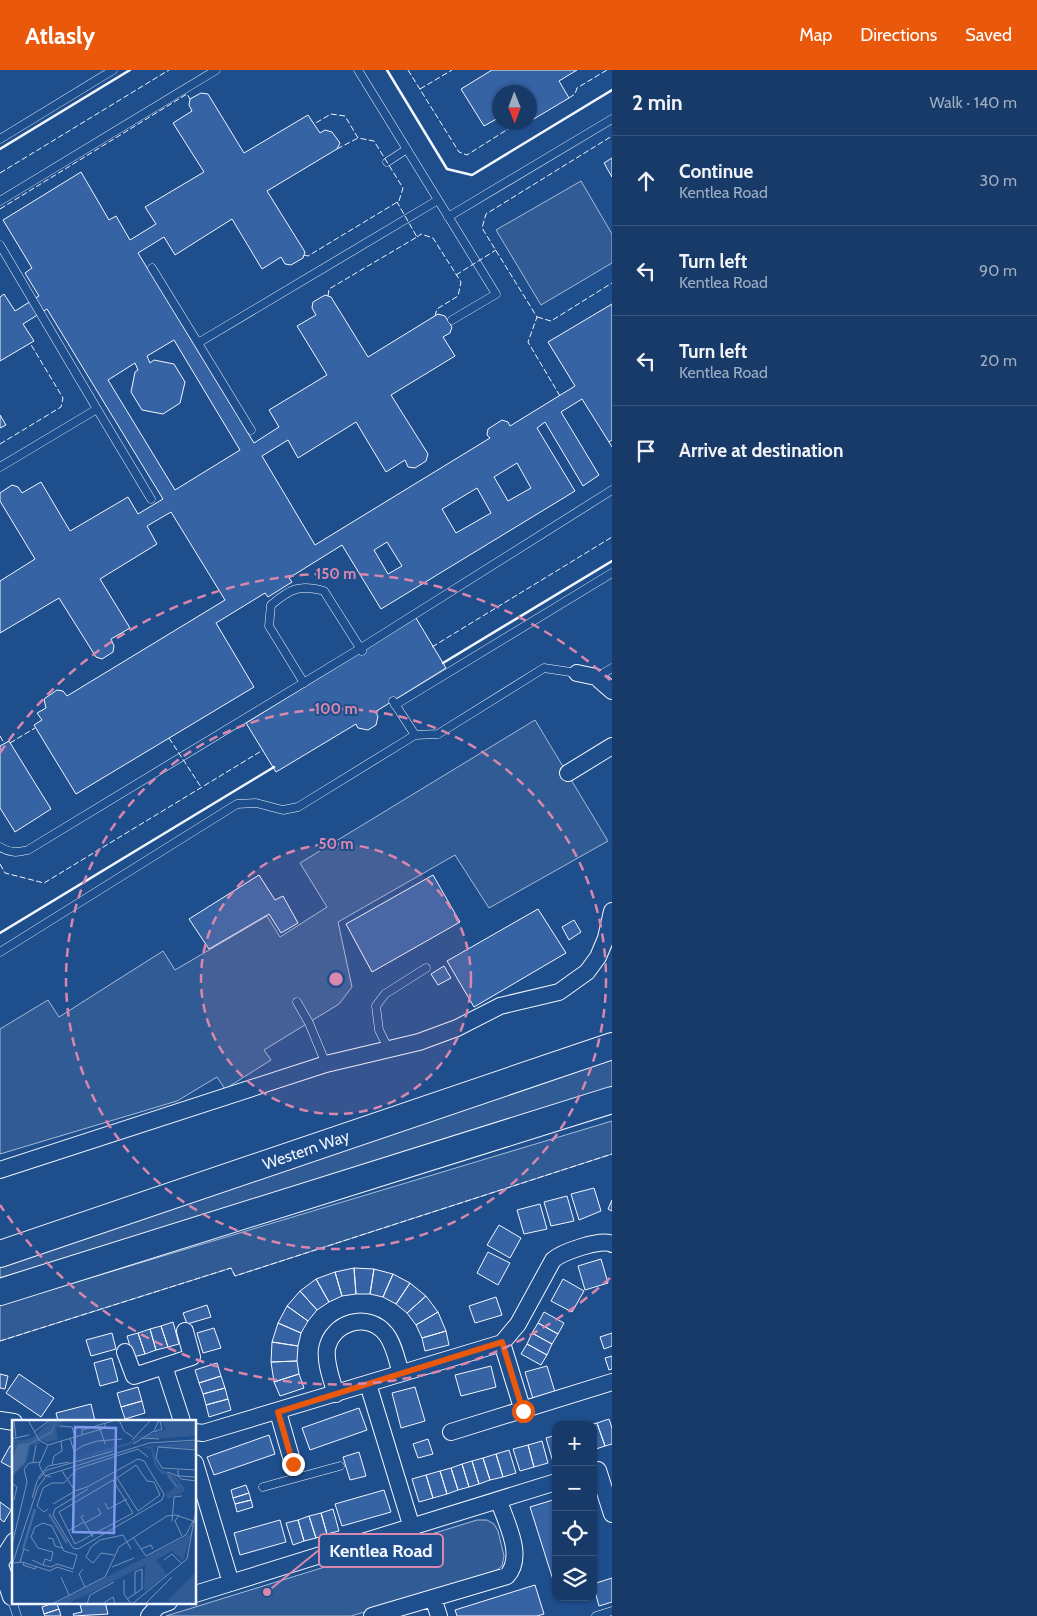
<!DOCTYPE html>
<meta charset="utf-8">
<style>
:root{--surface:#173a69;--page:#20416f;--text:#f1f3f6;--muted:#9eadc0;--line:#36547d;--accent:#ea580c}
body{margin:0;font-family:Cabin,sans-serif;background:var(--page);color:var(--text)}
.controls{position:absolute;right:15px;bottom:15px;display:grid;overflow:hidden;border-radius:10px;box-shadow:0 1px 4px #0004}
.controls button{width:45px;height:45px;display:grid;place-items:center;padding:0;border:0;border-bottom:1px solid var(--line);background:var(--surface);color:var(--text);font:25px sans-serif}
.compass{position:absolute;left:492px;top:15px;width:45px;height:45px;border-radius:50%;background:var(--surface);box-shadow:0 1px 4px #0004;rotate:179deg}
.stop{position:absolute;width:15px;height:15px;margin:-11px;border:4px solid #ea580c;border-radius:50%;background:#fff}
.stop.end{background:#ea580c;border-color:#fff;box-shadow:0 1px 5px #0008}
.list{margin:0;padding:0;list-style:none}
h2{display:flex;justify-content:space-between;align-items:center;height:65px;margin:0;padding:0 20px;font-size:21px}
h2 small{font-size:16px;font-weight:400;color:var(--muted)}
.list li{display:grid;grid-template-columns:32px 1fr auto;gap:15px;align-items:center;box-sizing:border-box;height:90px;padding:0 20px;border-top:1px solid var(--line)}
.list b{display:block;font-size:19px;white-space:nowrap}
.list p{margin:0;font-size:16px;white-space:nowrap;color:var(--muted)}
.list em{font-size:16px;font-style:normal;color:var(--muted)}
.icon{flex:none;width:28px;height:28px;fill:none;stroke:currentColor;stroke-width:2;stroke-linecap:round;stroke-linejoin:round}
.map{position:relative;flex:none;width:612px;height:1546px;overflow:hidden}
header{display:flex;align-items:center;gap:30px;box-sizing:border-box;height:70px;padding:0 25px;background:var(--accent);color:#fff}
header strong{font-size:24px}
nav{display:flex;gap:28px;margin-inline-start:auto;font-size:18px}
main{display:flex}
aside{flex:1;background:var(--surface)}
.map>svg:first-child{display:block}
</style>
<header>
<strong>Atlasly</strong>
<nav><a>Map</a><a>Directions</a><a>Saved</a></nav>
</header>
<main>
<div class="map">
<svg width="612" height="1546" viewBox="0 0 612 1546">
<rect width="100%" height="100%" fill="#1f4e8c"/>
<!-- built -->
<path fill="#305b95" stroke="#a8bbd7" d="M581 111 612 164V193L541 235 496 160Z
M535 650 608 771 489 838 455 785 338 852 352 917 339 934 264 980 271 990 225 1019 217 1007 177 1031 0 1084V959L48 930 59 947 163 881 175 900 267 846 280 867 327 837 300 793Z
M612 988V1020L0 1210V1194Z
M612 1051V1084L235 1206 231 1198 0 1271V1235Z
M477 1450H487L494 1454 498 1461 504 1486 502 1496 492 1504 351 1546H166Z"/>
<!-- building -->
<path fill="#3563a3" stroke="#f2f6ff" fill-rule="evenodd" d="M492 0H577L559 11 569 28 532 50 530 46V22H500V47L484 56 461 19Z
M201 23 208 24 244 83 308 45 320 63 325 60 332 62 340 73 337 79 267 121 305 182 303 188 291 195 285 194 281 187 262 199 232 149 175 185 164 167 138 183 254 373 279 357 269 340 327 305 297 256 316 245 312 238 313 232 325 225 331 227 368 287 438 244 445 246 452 257 450 263 443 267 455 286 391 325 428 384 426 391 415 398 408 397 405 390 386 402 356 352 298 388 288 370 262 386 315 475 490 368 487 365 488 359 502 350 508 352 510 356 575 316 548 272 612 234V370L609 372 582 329 561 342 599 405 583 416 545 352 537 358 575 421 381 539 342 475 289 508 292 512 268 527 265 523 216 553 254 617 76 724 34 655 42 650 37 643 46 638 44 629 57 620 63 621 67 626 225 530 171 442 147 456 157 474 100 509 130 558 111 569 114 576 113 582 102 589 96 587 59 528 0 563V511L35 489 0 431V423L12 415 18 417 22 423 41 412 70 461 128 427 138 444 163 429 47 239 23 254 34 271 0 291V227L4 224 15 241 39 226 25 203 32 198 3 150 81 102 109 150 116 146 130 170 156 154 145 137 204 102 173 53 192 41 189 35 190 29ZM174 270 240 380 175 420 108 310 135 293 138 300 135 302 131 322 142 340 163 344 180 333 185 312 174 294 154 290 150 293 147 286ZM517 393 531 418 508 431 494 407ZM477 418 491 443 456 463 442 439ZM387 472 402 496 388 504 374 480Z
M612 88V107L604 93Z
M0 345 6 355 0 358Z
M416 548 446 598 375 642 378 646 376 655 368 660 358 658 356 654 276 702 246 653Z
M9 671 51 739 15 762 0 738V676Z
M259 805 275 830 283 826 298 853 281 863 269 844 209 879 189 849Z
M433 805 460 852 372 902 346 854Z
M538 839 566 883 474 937 447 891Z
M574 850 581 862 569 870 562 857Z
M444 896 451 908 438 915 431 904Z
M594 1118 601 1141 579 1150 571 1124Z
M567 1126 574 1151 551 1156 544 1132Z
M612 1130V1141L608 1139Z
M540 1134 547 1159 524 1164 517 1140Z
M499 1155 521 1168 510 1188 487 1175Z
M488 1182 510 1193 498 1215 477 1203Z
M601 1189 608 1213 585 1220 578 1196Z
M354 1198 356 1224 342 1226 335 1202Z
M354 1198 374 1199 370 1224H356Z
M374 1199 393 1204 383 1227 370 1224Z
M335 1202 342 1226 329 1232 316 1209Z
M393 1204 410 1213 396 1234 383 1227Z
M316 1209 329 1232 317 1240 300 1221Z
M563 1209 584 1221 572 1242 551 1231Z
M410 1213 426 1226 407 1243 396 1234Z
M300 1221 317 1240 308 1251 287 1236Z
M426 1226 438 1242 416 1255 407 1243Z
M496 1227 502 1245 475 1253 469 1236Z
M207 1235 211 1247 187 1254 183 1243Z
M287 1236 308 1251 301 1263 278 1253Z
M438 1242 446 1261 422 1268 416 1255Z
M544 1242 564 1253 558 1264 538 1253Z
M173 1252 179 1274 168 1277 161 1256Z
M278 1253 301 1263 298 1276 272 1272Z
M538 1253 558 1264 552 1274 532 1263Z
M161 1256 168 1277 156 1280 150 1259Z
M214 1258 221 1278 203 1283 197 1263Z
M150 1259 156 1280 145 1284 138 1263Z
M446 1261 449 1275 425 1281 422 1268Z
M112 1263 116 1279 91 1286 86 1270Z
M138 1263 145 1284 133 1287 127 1266Z
M532 1263 552 1274 547 1285 527 1274Z
M612 1263V1276L604 1279 600 1267Z
M272 1272 298 1276 297 1291 271 1292Z
M527 1274 547 1285 541 1295 521 1284Z
M612 1286V1299L609 1300 605 1288Z
M112 1288 118 1311 100 1316 94 1293Z
M297 1291 299 1304 274 1312 271 1292Z
M217 1293 221 1306 199 1313 195 1300Z
M491 1296 496 1317 461 1326 455 1305Z
M547 1296 555 1322 533 1329 525 1302Z
M0 1304 8 1306 5 1319 0 1318Z
M19 1304 54 1328 41 1347 6 1323Z
M299 1304 304 1318 280 1326 274 1312Z
M221 1306 225 1318 203 1324 199 1313Z
M138 1317 142 1331 121 1337 117 1323Z
M415 1317 425 1351 401 1358 392 1323Z
M225 1318 228 1329 206 1335 203 1324Z
M228 1329 231 1340 209 1347 206 1335Z
M142 1331 145 1343 125 1349 121 1337Z
M91 1334 95 1351H58L56 1343Z
M359 1338 367 1360 310 1380 302 1358Z
M609 1349 612 1358V1374L605 1376 597 1353Z
M597 1353 605 1376 593 1380V1355H590Z
M269 1365 275 1384 214 1405 207 1387Z
M556 1365V1391L553 1392 546 1368Z
M428 1369 433 1384 418 1388 413 1374Z
M542 1371 548 1393 534 1397 528 1375Z
M528 1375 534 1397 520 1401 513 1379Z
M10 1376 14 1378V1399L1 1392Z
M509 1380 516 1403 503 1407 496 1384Z
M359 1382 366 1406 350 1410 343 1387Z
M496 1384 503 1407 490 1410 483 1388Z
M483 1388 490 1410 479 1414 472 1391Z
M472 1391 479 1414 469 1417 462 1394Z
M462 1394 469 1417 458 1420 451 1398Z
M451 1398 458 1420 447 1424 440 1401Z
M440 1401 447 1424 433 1428 426 1405Z
M426 1405 433 1428 419 1432 412 1409Z
M246 1415 249 1423 233 1428 231 1420Z
M384 1420 391 1442 342 1456 335 1434Z
M249 1423 251 1430 235 1434 233 1428Z
M556 1429V1512L554 1513 530 1437Z
M251 1430 253 1437 237 1442 235 1434Z
M0 1432 11 1440 4 1452 0 1449Z
M333 1439 339 1461 327 1464 321 1443Z
M321 1443 327 1464 316 1468 309 1446Z
M309 1446 316 1468 304 1471 298 1450Z
M280 1450 286 1472 240 1485 234 1463Z
M298 1450 304 1471 293 1475 286 1453Z
M612 1508V1532L599 1536 593 1514Z
M535 1515 544 1544 537 1546H457L455 1540Z
M56 1532 59 1539 44 1544 42 1537Z
M89 1532H105L108 1544 74 1546 73 1544 82 1542 80 1535Z
M59 1539 61 1546H45L44 1544Z"/>
<g fill="none" stroke-linecap="round" stroke-linejoin="round">
<!-- lane casing -->
<g stroke="#f2f6ff" stroke-width="9">
<path id="lane" d="M358 0 496 224 452 250
M0 69 113 0
M387 92 407 79
M0 131 216 0
M448 147 612 49
M0 175 97 339
M152 198 198 273
M251 360 198 273 438 130
M0 397 97 339 151 429
M597 607 612 598
M304 613 269 556 271 535C290 519 299 514 324 521L362 581
M393 631 415 665 438 664 544 598 577 603
M395 635 612 503
M0 777C10 783 17 783 28 780L361 578 612 420
M0 882 237 734 256 733 283 740 298 737 415 665
M297 932 309 953 326 994
M388 978 379 960 376 936 385 924 426 898
M263 1417 340 1396
M11 1527 17 1546
M596 1546 612 1541"/>
</g>
<!-- street casing -->
<g stroke="#f2f6ff" stroke-width="18">
<path id="street" d="M577 603 596 607 612 621
M568 703 612 676
M0 1100 326 994 419 972 457 958 500 936 559 922 587 902 598 887 606 868 612 841
M502 1273 523 1341
M125 1282 134 1306 192 1287 185 1261
M164 1296 182 1351
M368 1314 412 1458
M336 1324C332 1311 325 1293 327 1279 332 1252 368 1241 386 1264 394 1274 397 1291 401 1303
M278 1342 293 1394
M0 1350 14 1352
M195 1362 203 1363 502 1273 518 1254 553 1190C562 1182 602 1168 612 1174
M451 1362 612 1312
M195 1393 231 1513
M598 1400 612 1444
M0 1493 14 1471
M0 1495 11 1527
M195 1524 556 1412
M433 1528 439 1546
M149 1546 158 1536 169 1532
M372 1546 507 1506C525 1486 506 1453 499 1431"/>
</g>
<!-- primary casing -->
<g stroke="#f2f6ff" stroke-width="28">
<path id="primary" d="M0 1184 612 976
M0 1222 612 1030"/>
</g>
<!-- lane -->
<use href="#lane" stroke="#1f4e8c" stroke-width="8"/>
<!-- street -->
<use href="#street" stroke="#1f4e8c" stroke-width="16"/>
<!-- primary -->
<use href="#primary" stroke="#1f4e8c" stroke-width="26"/>
<!-- fence -->
<path stroke="#f2f6ff" stroke-width="1" stroke-dasharray="6 2.5" stroke-linecap="butt" d="M408 0 459 82 467 85 516 54 522 55 527 52
M420 19 452 0
M569 28 575 24 577 18 607 0
M337 79 358 68
M0 103 169 0
M0 139 187 24 190 29
M417 167 421 164 433 168 461 212 458 226 437 239 435 246
M304 185 308 186 399 131 403 118 374 71 358 68 345 46 331 44 314 54
M456 205 496 180
M328 226 329 219 417 167 397 132
M537 247 551 251 612 213
M560 326 528 272 537 247 482 158 486 144 612 66
M609 372 612 377
M0 374 61 337 63 328 30 273
M432 577 612 467
M0 666 4 673
M169 668 201 717
M10 673 35 658
M0 794 5 803 44 813 263 680
M0 1271 231 1198 235 1206 612 1084"/>
<!-- wall -->
<path stroke="#f2f6ff" stroke-width="2.5" d="M387 0 447 99 472 105 612 20
M0 79 130 0
M443 593 612 491
M0 863 274 697"/>
</g>
<g fill="none" stroke-linecap="round" stroke-linejoin="round">
<!-- route -->
<path stroke="#ea580c" stroke-width="6" d="M293 1394 278 1342 502 1272 523 1341"/>
</g>
<!-- distance rings -->
<circle cx="336" cy="909" r="135" fill="#da87ad" fill-opacity=".12"/>
<g fill="none" stroke="#da87ad" stroke-width="2.5" stroke-dasharray="9 6">
<circle cx="336" cy="909" r="135"/>
<circle cx="336" cy="909" r="270"/>
<path d="M610 1208A405 405 0 0 1 0 1135M0 683A405 405 0 0 1 610 610"/>
</g>
<g text-anchor="middle" dominant-baseline="central" stroke-width="4" stroke-linejoin="round" paint-order="stroke">
<!-- street labels -->
<g font-size="16" fill="#f2f6ff" stroke="#1f4e8c">
<text transform="translate(306 1080) rotate(-19)">Western Way</text>
</g>
</g>
<!-- overview -->
<g transform="translate(12 1350)">
<rect width="184" height="184" fill="#1f4e8c"/>
<path d="M39 0H51L44 9 46 20 35 22 27 19 28 24 18 25 15 43 0 57V20H12L23 16ZM149 0H184V16L137 19 132 16 154 10ZM133 14 118 25 51 42 121 21 123 17ZM184 21V29L141 27 147 48 164 57 172 67V72L156 79 153 74 166 66V63L156 55 149 54 142 44 139 29 129 27ZM179 114 171 141 160 131 144 140 155 154 132 172 133 145 74 175 54 184H42ZM184 152V184H160L156 180Z" fill="#305b95"/>
<path d="M44 0 41 13 17 25 13 42 0 55V39L6 24 17 23 39 11Z" fill="#446ba0"/>
<path fill="none" stroke="#446ba0" stroke-width="2.5" d="M156 55 165 67M37 94 55 123M11 129 23 89"/>
<path fill="none" stroke="#7391ba" stroke-width="1" d="M2 0 4 18M16 0 27 20 36 25M107 0 112 11 121 17M47 6 60 7 63 17M88 9 93 24M22 12 38 0M142 12 150 9 148 1M70 15V10L104 0M58 18 62 32 70 26 85 21 110 19M130 18 147 19M0 19 17 15M120 20 139 0M121 24 142 11 147 0M184 30 146 27 144 38 150 48 184 50M21 42 24 25M40 45 42 36 50 31 49 21M124 45 135 61 142 62 148 75 126 91 105 58ZM50 51 63 71 75 67M155 52 166 56V50M39 57 32 55 27 45 36 25 93 8V3M184 57 166 56 169 59 184 61M26 58 36 46 57 42M101 60 121 93 63 124 47 92ZM0 63 5 67 2 80M75 67 126 39 132 41 152 74 150 80 66 129 61 128 41 95 43 89 76 69M20 78 25 61 35 50 101 31M93 83 96 89 115 79M41 84 63 71M36 89 32 92 25 86 31 68 40 63H52L65 49 126 29 136 37M72 95 69 97 81 117M167 95 163 101 170 116M160 101 162 77 170 76M73 103 89 94 86 88M56 111 72 102M121 117 134 136 174 115 181 101M36 118 41 119 43 126 50 128M0 125 15 62 12 49 17 43 28 42M129 129 139 125 141 129M102 135 89 133 81 143 74 137 79 127 88 120 111 115 119 129M20 140 31 145 33 139 39 141 41 132 26 128 19 117 23 107 31 103 40 106 52 131 65 135 61 149 45 144 39 147 31 145M152 140 160 134 170 144M8 142 12 129 17 131M1 143 10 142 38 151 45 147 61 152M12 143 11 145 23 149 24 146M0 145 26 67 35 55 137 23 184 20M100 147 122 138M71 149 67 154 73 167M49 157 57 175M112 160V174L119 184M115 179 130 169V149L123 152V174M40 184 93 157 107 127 155 96 164 95 184 102M75 184 78 175 102 162M90 184 101 177 103 184M120 184 175 139 184 89M133 184 160 157"/>
<path fill="#7d9aea" fill-opacity="0.15" stroke="#7d9aea" stroke-width="2.5" d="M63 7 104 8 102 113 61 112Z"/>
<rect width="184" height="184" fill="none" stroke="#f2f6ff" stroke-width="2.5"/>
</g>
<circle cx="336" cy="909" r="8" fill="#da87ad" stroke="#1f4e8c" stroke-width="2.5"/>
<g font-size="15" text-anchor="middle" font-weight="bold" fill="#da87ad" stroke="#1f4e8c" stroke-width="4" stroke-linejoin="round" paint-order="stroke">
<text x="336" y="509">150 m</text>
<text x="336" y="644">100 m</text>
<text x="336" y="779">50 m</text>
</g>
<!-- callouts -->
<path fill="none" stroke="#da87ad" stroke-width="2" d="M267 1522L319 1480"/>
<circle fill="#da87ad" stroke="#1f4e8c" stroke-width="2" cx="267" cy="1522" r="5"/>
<rect fill="#1f4e8c" stroke="#da87ad" stroke-width="2" x="319" y="1464" width="124" height="33" rx="5"/>
<g font-size="18" text-anchor="middle" font-weight="bold" fill="#f2f6ff">
<text x="381" y="1487">Kentlea Road</text>
</g>
</svg>
<div class="controls">
<button>+</button>
<button>−</button>
<button><svg class="icon" aria-label="locate" viewBox="0 0 24 24"><circle cx="12" cy="12" r="6"/><path d="M12 2v4M12 18v4M2 12h4M18 12h4"/></svg></button>
<button><svg class="icon" aria-label="layers" viewBox="0 0 24 24"><path d="M12 4l9 5-9 5-9-5zM3 14l9 5 9-5"/></svg></button>
</div>
<svg class="compass" viewBox="-18 -18 36 36"><path d="M0-13l5 13h-10z" fill="#e53935"/><path d="M0 13l5-13h-10z" fill="#9eadc0"/></svg>
<div class="stop" style="left:523px;top:1341px"></div>
<div class="stop end" style="left:293px;top:1394px"></div>
</div>
<aside>
<h2>2 min<small>Walk · 140 m</small></h2>
<ul class="list">
<li><svg class="icon" aria-label="ahead" viewBox="0 0 24 24"><path d="M12 20V5M6 11l6-6 6 6"/></svg><div><b>Continue</b><p>Kentlea Road</p></div><em>30 m</em></li>
<li><svg class="icon" aria-label="left" viewBox="0 0 24 24"><path d="M17 20v-9H6M10 6l-5 5 5 5"/></svg><div><b>Turn left</b><p>Kentlea Road</p></div><em>90 m</em></li>
<li><svg class="icon" aria-label="left" viewBox="0 0 24 24"><path d="M17 20v-9H6M10 6l-5 5 5 5"/></svg><div><b>Turn left</b><p>Kentlea Road</p></div><em>20 m</em></li>
<li><svg class="icon" aria-label="arrive" viewBox="0 0 24 24"><path d="M6 21V4h12l-3 4 3 4H6"/></svg><div><b>Arrive at destination</b></div></li>
</ul>
</aside>
</main>
